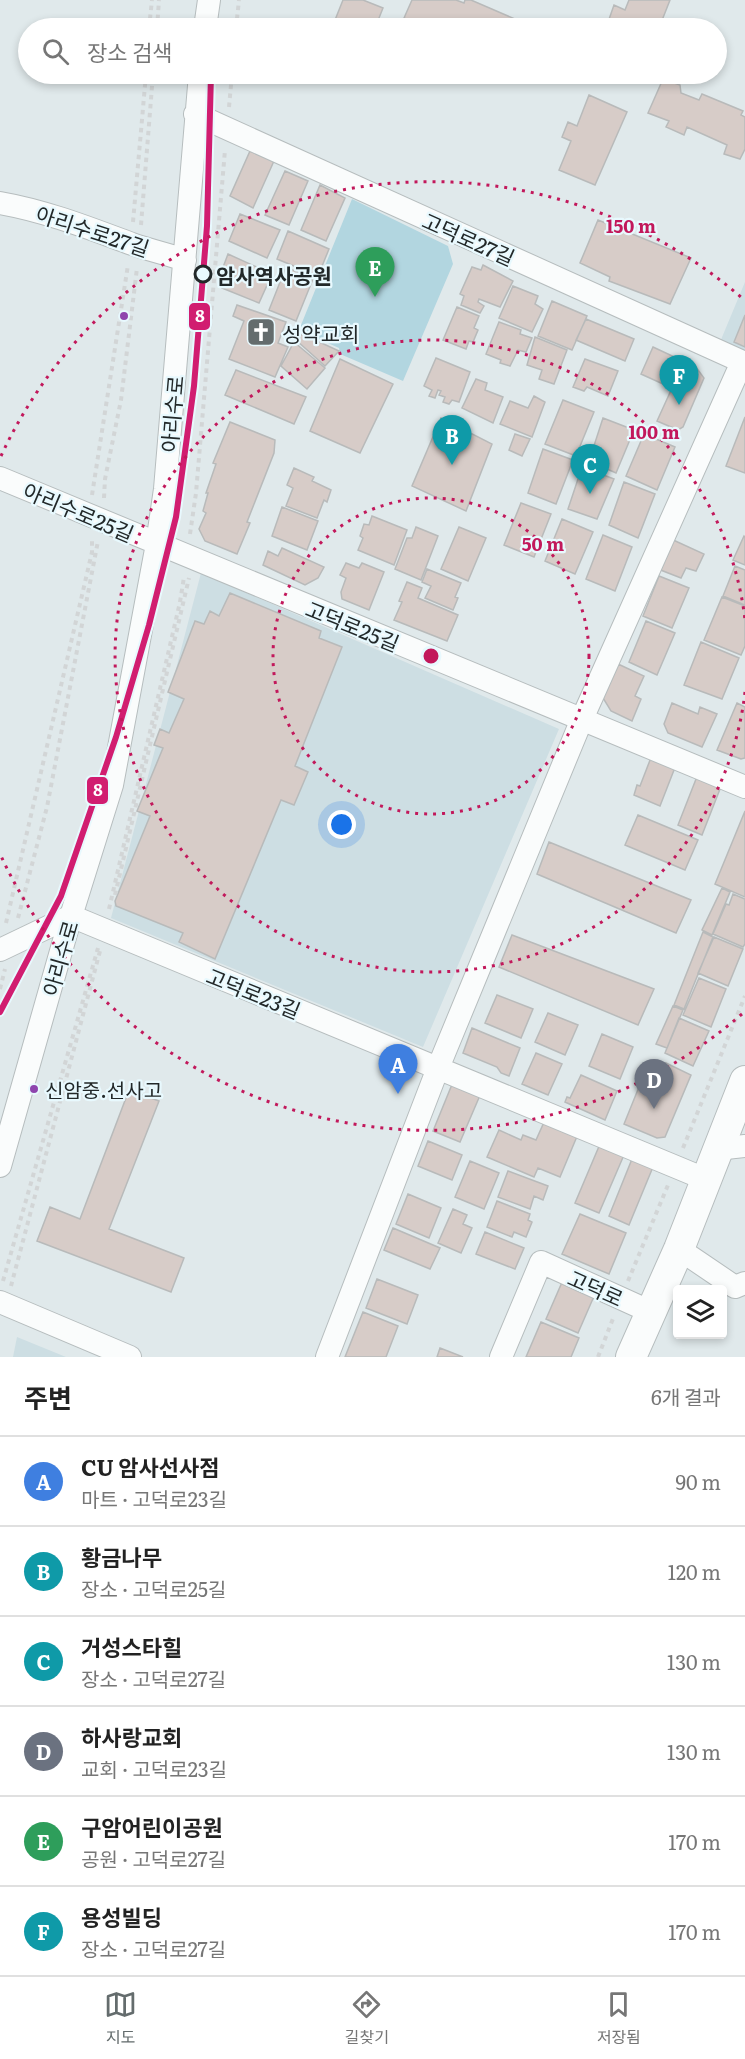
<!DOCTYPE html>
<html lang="ko">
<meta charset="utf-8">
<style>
:root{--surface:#fff;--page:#f2f2f2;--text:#222;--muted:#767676;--line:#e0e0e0;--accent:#646c6d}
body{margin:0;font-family:Literata,"Noto Sans KR",serif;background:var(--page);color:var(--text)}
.controls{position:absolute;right:18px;bottom:18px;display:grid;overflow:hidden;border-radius:6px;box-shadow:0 3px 9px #0003}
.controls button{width:54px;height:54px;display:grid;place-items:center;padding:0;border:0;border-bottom:2px solid var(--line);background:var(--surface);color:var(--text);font:30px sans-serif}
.you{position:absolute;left:342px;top:825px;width:21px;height:21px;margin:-15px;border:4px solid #fff;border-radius:50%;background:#1a73e8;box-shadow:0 0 0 9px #1a73e833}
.badge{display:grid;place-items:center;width:39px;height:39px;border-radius:50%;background:var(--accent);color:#fff;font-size:20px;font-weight:700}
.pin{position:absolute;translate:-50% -50px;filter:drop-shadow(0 2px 3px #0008)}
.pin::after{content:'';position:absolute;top:32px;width:21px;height:18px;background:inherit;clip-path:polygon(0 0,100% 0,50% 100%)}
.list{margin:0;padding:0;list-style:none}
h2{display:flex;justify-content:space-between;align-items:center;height:78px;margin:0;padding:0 24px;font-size:26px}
h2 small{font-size:20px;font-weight:400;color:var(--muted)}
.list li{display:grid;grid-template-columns:39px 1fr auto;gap:18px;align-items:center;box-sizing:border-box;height:90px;padding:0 24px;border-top:2px solid var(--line)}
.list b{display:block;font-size:22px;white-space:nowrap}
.list p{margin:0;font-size:20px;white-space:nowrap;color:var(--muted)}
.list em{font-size:20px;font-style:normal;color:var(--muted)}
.icon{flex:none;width:33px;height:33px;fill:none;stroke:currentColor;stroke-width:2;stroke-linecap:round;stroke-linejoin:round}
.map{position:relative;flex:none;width:745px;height:1357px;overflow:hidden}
.search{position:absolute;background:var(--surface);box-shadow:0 3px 9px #0003;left:18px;right:18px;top:18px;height:66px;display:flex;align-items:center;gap:15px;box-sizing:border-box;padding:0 21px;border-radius:33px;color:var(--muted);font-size:22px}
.sheet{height:618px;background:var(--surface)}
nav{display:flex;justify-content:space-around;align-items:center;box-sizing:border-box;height:84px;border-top:2px solid var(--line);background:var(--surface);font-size:16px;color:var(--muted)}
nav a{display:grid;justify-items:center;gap:3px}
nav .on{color:var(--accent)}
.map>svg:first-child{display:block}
</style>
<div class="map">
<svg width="745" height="1357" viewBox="0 0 745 1357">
<rect width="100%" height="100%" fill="#e0e9eb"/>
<!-- built -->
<path fill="#cddee3" d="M745 282V354L720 342Z
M201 573 559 729 423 1047 111 918Z
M17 1337 66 1357H13Z"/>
<!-- green -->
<path fill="#b2d6e0" d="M352 199 448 246 453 264 403 381 340 354 339 348 299 330Z"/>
<!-- building -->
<path fill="#d7ccc8" stroke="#b8baba" stroke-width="1.5" d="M343 0H363L383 8 375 28H320L323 21 333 25Z
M412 0H456L464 3 465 0H471L522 22 519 26 526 28H433L435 25 429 22 425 27 404 18Z
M629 0H670L659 28H617L607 25 614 5 625 10Z
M330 74H357L354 82Z
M663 79 680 85 681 93 699 100 702 94 743 111 741 115 745 117V149L740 159 724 154 727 145 687 127 684 135 666 127 669 121 648 113Z
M589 95 627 112 595 185 559 170 571 141 562 137 568 122 577 126Z
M250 151 274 161 253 208 230 196Z
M285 171 308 181 289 225 265 215Z
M320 185 345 198 326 241 301 230Z
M240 214 280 230 267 258 229 241Z
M598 220 691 258 670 304 609 281 610 277 580 263Z
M288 231 329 249 318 276 277 259Z
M228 254 272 274 259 303 222 288 225 278 222 277 225 271 222 270Z
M483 265 513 281 500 307 479 299 478 302 484 306 480 313 461 305 464 296 460 294 472 267 481 270Z
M286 267 313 279 296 321 269 310Z
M513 286 538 296 535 304 543 309 532 332 499 318Z
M552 301 587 316 572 350 538 336Z
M237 305 286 322 278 343 288 347 275 377 229 359 244 321 233 316Z
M457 307 479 316 474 328 478 330 473 342 469 341 466 349 443 340Z
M745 315V347L734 342Z
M586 319 634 339 625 361 576 340Z
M499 322 521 330 520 334 532 338 526 352 518 350 510 366 500 363 501 360 486 354Z
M302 334 339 351 325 366 296 340Z
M535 337 567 350 554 384 539 379 542 370 527 365Z
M294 342 325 368 307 389 281 366Z
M653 347 696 367 704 378 683 427 678 430 657 421 672 388 641 374Z
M436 358 470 372 459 402 452 400 449 404 443 402 445 397 439 395 441 391 438 390 435 398 429 396 432 390 424 386Z
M340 359 393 384 360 453 310 431Z
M585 359 618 371 608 396 587 387 584 391 573 387Z
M236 370 306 397 294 424 225 395Z
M476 379 487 383 485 390 503 397 493 423 462 408Z
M534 396 545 402 532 437 500 424 510 401 528 408Z
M563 400 594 412 576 456 545 444Z
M745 417V473L726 466Z
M441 418 492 444 466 511 412 486Z
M603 418 634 430 616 473 589 461Z
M230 422 275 440 274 453 247 522 250 523 237 554 205 541 199 529 206 513 203 511 208 493H206L216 464 213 463Z
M515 434 530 439 522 456 509 450Z
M644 434 675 447 657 490 626 476Z
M543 449 573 460 556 504 528 493Z
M582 467 614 479 597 519 568 509Z
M294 468 314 477 312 481 331 490 327 502 324 500 317 518 286 506 293 488 287 485Z
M624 482 655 494 638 538 609 525Z
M521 503 551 514 534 557 504 545Z
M282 507 318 521 307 550 272 536Z
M372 516 407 530 394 565 358 550 363 538 360 536 364 524 369 525Z
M562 519 593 532 575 574 545 561Z
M416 527 438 536 421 580 395 569 407 538H412Z
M459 527 486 538 468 581 441 569Z
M603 535 632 547 615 591 586 579Z
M744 536 745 537V565L733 560Z
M671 539 704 554 696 571 686 568 681 578 658 569Z
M282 548 324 567 318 578 305 585 263 565 268 551 278 556Z
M346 563 359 568 362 563 384 572 369 610 342 599 341 592 346 578 340 575Z
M735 566 745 570V605L723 596Z
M427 569 461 583 455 597 458 598 453 610 425 598 431 586 422 582Z
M659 576 689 588 672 628 643 616Z
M407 582 422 588 418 598 458 615 447 641 394 620 402 602 399 601Z
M230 593 321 631 319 638 342 647 295 766 308 772 294 805 281 800 215 959 179 942 183 933 116 906 115 901 150 816 137 811 163 748 154 745 160 729 169 733 184 699 168 692 195 621 204 624 210 611 219 616Z
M722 597 745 606V646L741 655 704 640Z
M646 621 675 633 657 675 629 662Z
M701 642 739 658 722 699 684 685Z
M618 664 644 676 635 696 641 699 632 721 611 711 603 698Z
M672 703 698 714 700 707 717 714 702 747 668 733 664 724Z
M737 703 745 707V758L741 759 717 750Z
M652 755 672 764 674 770 660 806 634 795 637 785 640 786Z
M698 774 722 784 702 835 678 825Z
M745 811V897L715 884Z
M638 815 698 840 685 870 625 845Z
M549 842 691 900 676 933 537 874Z
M722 888 730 892 712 935 702 930Z
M733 894 745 899V944L743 947 713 934 726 904 729 905Z
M703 932 713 937 684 1009 674 1005Z
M512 935 654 989 638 1025 499 967Z
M714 937 743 949 728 986 698 973Z
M699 978 726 989 711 1027 683 1015Z
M497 995 533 1009 521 1038 485 1023Z
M673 1006 683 1010 667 1048 656 1044Z
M548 1013 578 1025 565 1055 535 1042Z
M679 1018 709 1031 693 1066 665 1053Z
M472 1028 520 1048 509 1076 501 1073 497 1067 463 1053Z
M602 1034 633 1047 620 1079 589 1066Z
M536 1053 562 1064 548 1095 522 1084Z
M666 1063 691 1075 665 1137 657 1138 624 1124 639 1087 653 1093Z
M581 1075 617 1091 605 1120 565 1102 567 1097 570 1098Z
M453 1082 481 1093 460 1142 433 1131Z
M129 1090 159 1101 109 1229 184 1258 171 1292 37 1241 50 1207 80 1219Z
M545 1120 578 1134 560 1177 538 1168 534 1177 487 1157 499 1130 521 1140 523 1135 536 1140Z
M428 1141 462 1155 452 1180 418 1166Z
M600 1144 624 1155 599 1213 575 1203Z
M632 1159 653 1167 629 1225 609 1216Z
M470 1161 499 1173 484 1209 455 1197Z
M508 1171 548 1186 543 1200 534 1196 530 1209 498 1197Z
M408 1194 441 1208 429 1238 396 1224Z
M497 1201 530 1214 528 1220 532 1222 526 1237 514 1232 512 1237 487 1227Z
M453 1209 467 1215 463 1224 472 1228 461 1253 438 1243Z
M580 1214 626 1233 609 1274 562 1254Z
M393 1228 440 1248 430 1269 384 1250Z
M485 1232 524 1248 515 1269 476 1254Z
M377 1279 418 1295 407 1324 366 1308Z
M563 1280 595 1294 578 1333 546 1319Z
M363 1312 398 1326 386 1357H345Z
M541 1322 579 1338 571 1357H526Z
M440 1348 463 1357H437Z"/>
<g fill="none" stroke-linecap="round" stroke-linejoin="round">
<!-- minor casing -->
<g stroke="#b6bdbe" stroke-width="24">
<path id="minor" d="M205 28 209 0
M195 114 745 363
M0 203C46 211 89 228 132 244 149 250 167 254 185 260
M0 478 745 787
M0 950 71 916 705 1179
M717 1149 745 1146
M0 1166 71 916 112 785 157 544 165 489 200 74
M679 1249 735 1287 745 1283
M0 1302 130 1357
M327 1357 438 1068 582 719 742 362
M501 1357 541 1262 651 1312"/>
</g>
<!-- major casing -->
<g stroke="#b6bdbe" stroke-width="32">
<path id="major" d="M631 1357 679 1249 745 1081"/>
</g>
<!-- path -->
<path stroke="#d2d5d6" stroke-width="4" stroke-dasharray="4.5 4.5" stroke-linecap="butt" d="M149 28 152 0
M157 28 159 0
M236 28 239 0
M229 107 232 74
M133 222 146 74
M141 225 153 74
M92 495 128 265
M104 498 105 479 121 400 137 268
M190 534 196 493 225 150
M115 895 189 578
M109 909 180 602 184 577
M18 918 47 807 98 541
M6 923 92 552V538
M0 989 5 969
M683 1148 745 996
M3 1281 98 948
M628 1281 668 1185
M11 1286 100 951
M598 1357 614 1316"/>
<!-- minor -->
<use href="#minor" stroke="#fafcfc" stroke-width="22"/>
<!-- major -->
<use href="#major" stroke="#fafcfc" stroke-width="30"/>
<!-- metro-1 casing -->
<g stroke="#e8f9fe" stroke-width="10">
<path id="metro-1" d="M0 1012 61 896 116 737 149 625 176 517 194 386 207 226 211 74"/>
</g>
<!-- metro-1 -->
<use href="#metro-1" stroke="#d11d70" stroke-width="6"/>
</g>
<!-- distance rings -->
<g fill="none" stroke="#c2185b" stroke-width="3" stroke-dasharray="3 6">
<circle cx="431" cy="656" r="158"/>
<path d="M745 692A316 316 0 1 1 745 620"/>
<path d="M742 1014A474 474 0 0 1 1 856M1 456A474 474 0 0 1 742 298"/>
</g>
<!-- icons -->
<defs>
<g id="church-square" transform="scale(1.5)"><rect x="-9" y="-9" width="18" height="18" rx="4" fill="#646c6d" stroke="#e8f9fe"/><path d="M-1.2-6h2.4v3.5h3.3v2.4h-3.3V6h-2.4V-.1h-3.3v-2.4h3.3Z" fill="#fff"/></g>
</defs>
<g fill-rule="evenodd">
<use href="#church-square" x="261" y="332"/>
</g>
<!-- markers -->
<circle fill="#e8f9fe" stroke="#222829" stroke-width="3" cx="203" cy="274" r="8"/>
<g fill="#8e44ad" stroke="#e8f9fe" stroke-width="2">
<circle cx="124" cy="316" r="5"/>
<circle cx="34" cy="1089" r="5"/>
</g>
<g text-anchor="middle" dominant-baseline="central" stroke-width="4.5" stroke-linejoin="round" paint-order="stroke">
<!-- bus labels -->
<g font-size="20" fill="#222829" stroke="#e8f9fe" text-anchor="start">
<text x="45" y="1089">신암중.선사고</text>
</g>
<!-- street labels -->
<g font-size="21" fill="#222829" stroke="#e8f9fe">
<text transform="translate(93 230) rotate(18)">아리수로27길</text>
<text transform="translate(469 238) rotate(24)">고덕로27길</text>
<text transform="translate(171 414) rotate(-85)">아리수로</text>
<text transform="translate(79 511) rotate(23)">아리수로25길</text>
<text transform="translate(353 625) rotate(22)">고덕로25길</text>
<text transform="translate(59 958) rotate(-74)">아리수로</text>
<text transform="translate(254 992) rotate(22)">고덕로23길</text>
<text transform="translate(596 1287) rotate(24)">고덕로</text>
</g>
<!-- stop labels -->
<g font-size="21" font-weight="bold" fill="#222829" stroke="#e8f9fe" text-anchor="start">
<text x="216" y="274">암사역사공원</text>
</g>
<!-- poi labels -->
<g font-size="21" fill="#222829" stroke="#e8f9fe" text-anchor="start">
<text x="282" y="332">성약교회</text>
</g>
</g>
<circle cx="431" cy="656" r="9" fill="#c2185b" stroke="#e8f9fe" stroke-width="3"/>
<g font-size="18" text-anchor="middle" font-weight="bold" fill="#c2185b" stroke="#e8f9fe" stroke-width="4.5" stroke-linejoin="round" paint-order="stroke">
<text x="631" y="233">150 m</text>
<text x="654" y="439">100 m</text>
<text x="543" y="551">50 m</text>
</g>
<g stroke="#e8f9fe" stroke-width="2">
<rect x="188" y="302" width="23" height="29" rx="6" fill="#d11d70"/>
<rect x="86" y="776" width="23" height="29" rx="6" fill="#d11d70"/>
</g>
<g font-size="16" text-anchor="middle" font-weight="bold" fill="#fff">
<text x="200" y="322">8</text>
<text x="98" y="796">8</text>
</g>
</svg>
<div class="controls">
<button><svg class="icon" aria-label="layers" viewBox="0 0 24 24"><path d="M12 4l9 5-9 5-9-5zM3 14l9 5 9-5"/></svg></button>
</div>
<div class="you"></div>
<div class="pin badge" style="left:398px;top:1094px;background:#3f7fe0">A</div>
<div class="pin badge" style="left:452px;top:465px;background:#0f9aa8">B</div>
<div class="pin badge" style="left:590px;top:494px;background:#0f9aa8">C</div>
<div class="pin badge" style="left:654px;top:1109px;background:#6b7280">D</div>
<div class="pin badge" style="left:375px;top:297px;background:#2e9e5b">E</div>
<div class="pin badge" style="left:679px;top:405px;background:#0f9aa8">F</div>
<div class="search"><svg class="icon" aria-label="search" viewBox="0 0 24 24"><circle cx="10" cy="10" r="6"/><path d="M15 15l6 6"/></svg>장소 검색</div>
</div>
<section class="sheet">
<h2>주변<small>6개 결과</small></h2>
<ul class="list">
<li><span class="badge" style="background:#3f7fe0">A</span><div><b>CU 암사선사점</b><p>마트 · 고덕로23길</p></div><em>90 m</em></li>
<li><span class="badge" style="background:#0f9aa8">B</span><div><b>황금나무</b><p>장소 · 고덕로25길</p></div><em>120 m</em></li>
<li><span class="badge" style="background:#0f9aa8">C</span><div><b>거성스타힐</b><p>장소 · 고덕로27길</p></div><em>130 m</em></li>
<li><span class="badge" style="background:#6b7280">D</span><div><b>하사랑교회</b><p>교회 · 고덕로23길</p></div><em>130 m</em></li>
<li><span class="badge" style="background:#2e9e5b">E</span><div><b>구암어린이공원</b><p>공원 · 고덕로27길</p></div><em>170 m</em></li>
<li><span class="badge" style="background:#0f9aa8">F</span><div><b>용성빌딩</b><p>장소 · 고덕로27길</p></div><em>170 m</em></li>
</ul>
</section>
<nav>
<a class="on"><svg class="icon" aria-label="map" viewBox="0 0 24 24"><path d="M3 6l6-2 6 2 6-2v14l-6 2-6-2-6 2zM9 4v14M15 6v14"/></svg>지도</a>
<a><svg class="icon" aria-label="directions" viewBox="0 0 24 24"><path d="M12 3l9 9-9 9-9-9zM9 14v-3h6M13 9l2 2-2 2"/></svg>길찾기</a>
<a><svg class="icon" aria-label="saved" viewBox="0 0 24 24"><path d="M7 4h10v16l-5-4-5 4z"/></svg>저장됨</a>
</nav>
